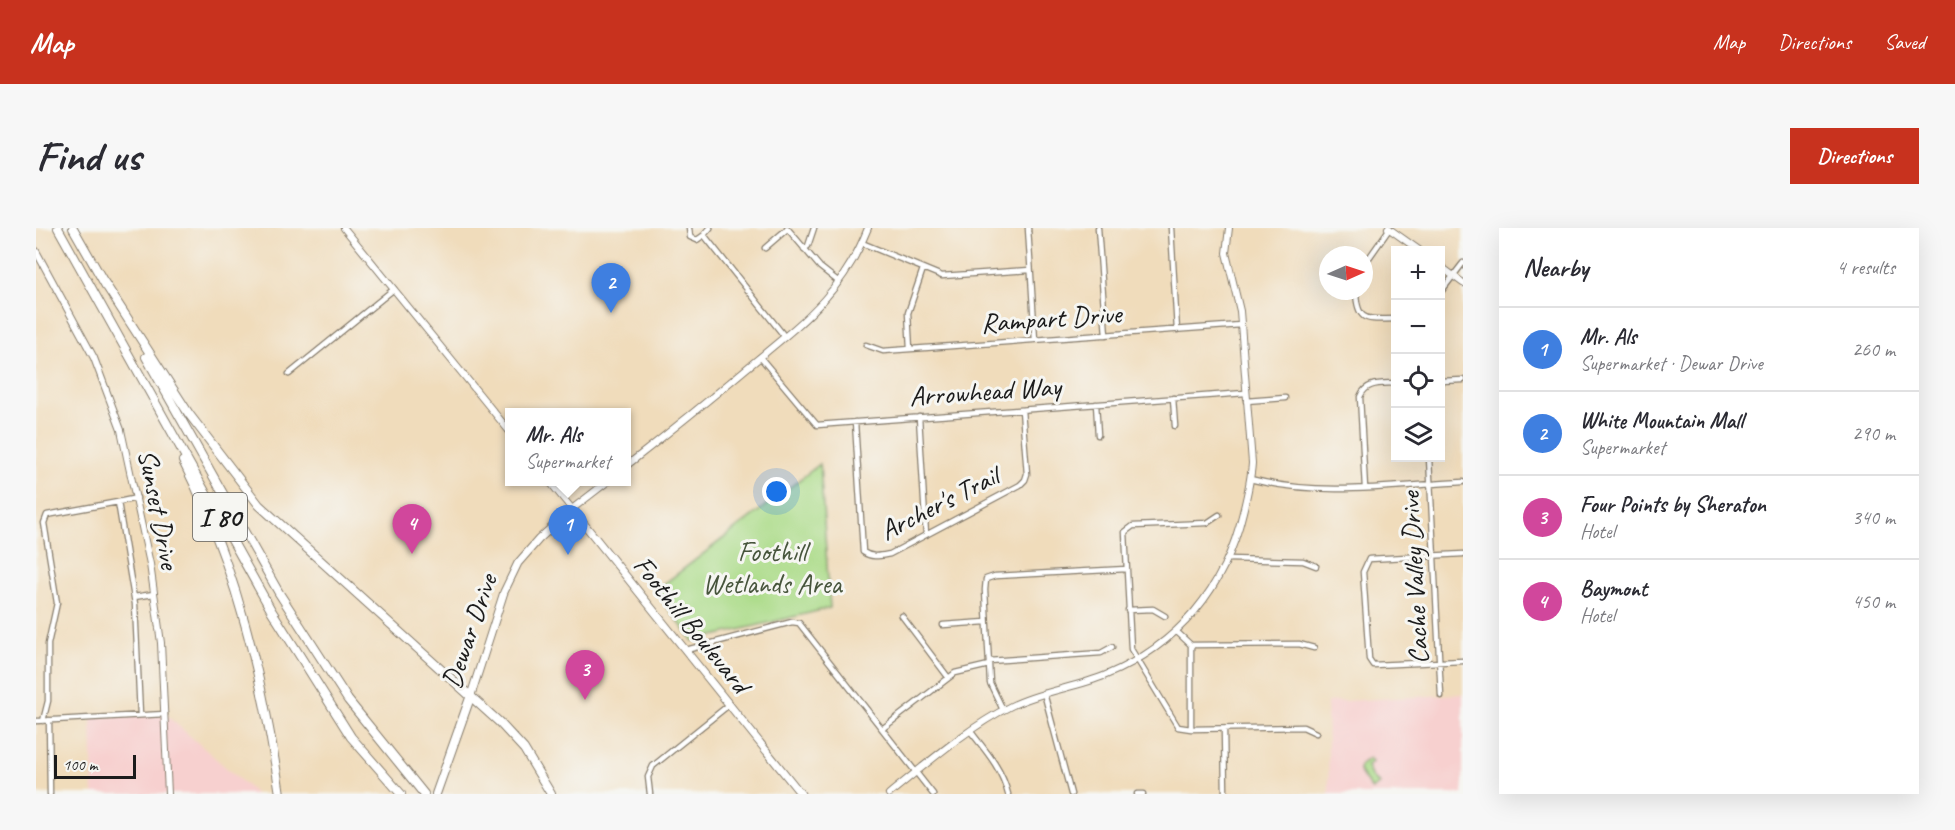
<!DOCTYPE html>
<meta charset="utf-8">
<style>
:root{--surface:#fff;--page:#f7f7f7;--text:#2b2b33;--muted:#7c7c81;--line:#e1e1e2;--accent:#c8321e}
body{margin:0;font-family:Caveat,sans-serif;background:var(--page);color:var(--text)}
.controls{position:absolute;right:18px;top:18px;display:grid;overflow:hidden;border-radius:0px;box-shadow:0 6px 24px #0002}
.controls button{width:54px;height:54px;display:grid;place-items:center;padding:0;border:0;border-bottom:2px solid var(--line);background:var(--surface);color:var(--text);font:30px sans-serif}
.compass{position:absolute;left:1283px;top:18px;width:54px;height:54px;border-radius:50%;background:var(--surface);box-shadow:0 6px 24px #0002;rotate:87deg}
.scale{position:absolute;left:18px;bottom:15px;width:82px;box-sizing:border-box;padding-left:6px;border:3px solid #1c1c1c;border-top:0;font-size:16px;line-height:21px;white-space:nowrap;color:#1c1c1c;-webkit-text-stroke:4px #f6f6f2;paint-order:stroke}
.you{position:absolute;left:741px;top:264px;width:21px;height:21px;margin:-15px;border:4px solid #fff;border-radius:50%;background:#1a73e8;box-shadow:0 0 0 9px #1a73e833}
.badge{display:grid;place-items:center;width:39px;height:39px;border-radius:50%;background:var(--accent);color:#fff;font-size:20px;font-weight:700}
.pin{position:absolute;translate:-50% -50px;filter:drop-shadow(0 2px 3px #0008)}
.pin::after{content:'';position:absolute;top:32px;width:21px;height:18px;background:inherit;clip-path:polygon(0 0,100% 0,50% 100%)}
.popup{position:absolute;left:469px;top:180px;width:126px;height:78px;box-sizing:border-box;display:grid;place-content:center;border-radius:0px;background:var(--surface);filter:drop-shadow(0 2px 4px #0005);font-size:20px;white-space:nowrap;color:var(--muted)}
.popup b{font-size:22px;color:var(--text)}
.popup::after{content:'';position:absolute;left:50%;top:100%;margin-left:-12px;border:12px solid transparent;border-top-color:var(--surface)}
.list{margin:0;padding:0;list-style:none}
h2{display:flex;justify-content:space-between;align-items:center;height:78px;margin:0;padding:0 24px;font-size:26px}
h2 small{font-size:20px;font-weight:400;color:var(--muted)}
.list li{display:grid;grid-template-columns:39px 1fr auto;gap:18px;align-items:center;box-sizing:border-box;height:84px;padding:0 24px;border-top:2px solid var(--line)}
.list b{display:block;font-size:22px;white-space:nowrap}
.list p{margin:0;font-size:20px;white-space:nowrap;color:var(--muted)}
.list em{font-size:20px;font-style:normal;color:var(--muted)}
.icon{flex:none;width:33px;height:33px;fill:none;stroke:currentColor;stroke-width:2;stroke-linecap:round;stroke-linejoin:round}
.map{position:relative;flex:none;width:1427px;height:566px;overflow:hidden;border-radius:0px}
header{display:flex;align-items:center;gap:36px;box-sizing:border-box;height:84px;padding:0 30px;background:var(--accent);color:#fff}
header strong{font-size:28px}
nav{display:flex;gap:33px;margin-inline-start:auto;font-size:21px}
.intro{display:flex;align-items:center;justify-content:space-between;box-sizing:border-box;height:144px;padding:0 36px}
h1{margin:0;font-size:42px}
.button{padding:15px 27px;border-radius:0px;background:var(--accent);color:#fff;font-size:21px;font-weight:700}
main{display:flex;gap:36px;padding:0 36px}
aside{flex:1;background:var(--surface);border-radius:0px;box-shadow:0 6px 24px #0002}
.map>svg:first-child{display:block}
</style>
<header>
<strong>Map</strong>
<nav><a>Map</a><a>Directions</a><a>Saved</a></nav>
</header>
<div class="intro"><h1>Find us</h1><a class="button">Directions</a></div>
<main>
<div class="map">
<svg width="1427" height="566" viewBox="0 0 1427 566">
<rect width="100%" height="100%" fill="#f6f6f2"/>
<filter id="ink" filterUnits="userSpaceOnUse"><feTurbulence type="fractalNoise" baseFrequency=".0167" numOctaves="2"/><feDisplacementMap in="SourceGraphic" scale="12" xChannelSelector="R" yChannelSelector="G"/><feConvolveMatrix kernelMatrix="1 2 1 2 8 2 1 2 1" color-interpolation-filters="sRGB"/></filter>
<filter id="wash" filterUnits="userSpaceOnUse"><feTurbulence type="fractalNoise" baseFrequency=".008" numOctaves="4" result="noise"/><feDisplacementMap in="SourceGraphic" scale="24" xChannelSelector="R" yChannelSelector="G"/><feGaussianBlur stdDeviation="1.35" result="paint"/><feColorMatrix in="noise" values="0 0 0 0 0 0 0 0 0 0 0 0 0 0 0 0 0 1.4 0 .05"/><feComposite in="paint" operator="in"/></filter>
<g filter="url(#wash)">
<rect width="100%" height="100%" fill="#f0dcbb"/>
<!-- built -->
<path fill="#f7d0cf" d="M1427 466V566H1293L1291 474Z
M129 486 219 565V566H57L55 489Z"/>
<!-- green -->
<path fill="#abdb88" stroke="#647c52" stroke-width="1.5" d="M784 236 794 380 657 413 619 363Z
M1333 530 1336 534 1331 538C1333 546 1337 552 1344 556L1336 562 1323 543 1324 537Z"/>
</g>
<g filter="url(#ink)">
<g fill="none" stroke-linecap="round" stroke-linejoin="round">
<!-- minor casing -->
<g stroke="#867c6c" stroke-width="7">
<path id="minor" d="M653 0 654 9 661 12 668 7 674 0
M751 0 784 39 803 54
M992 0 999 112
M1062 0 1070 107
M1135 0 1141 102
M668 7 749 109
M826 15 906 48 994 42
M729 20 751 1
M768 21 772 18 778 0
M1328 37 1354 0
M1320 63C1321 96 1332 91 1360 91
M1404 65 1427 35
M830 117 847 123 1205 97
M874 121 872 85 887 41
M724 129 781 197 1209 165
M253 146 358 61
M1404 153 1427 152
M1137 170 1139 198
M1210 173 1249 170
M1060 176 1062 207
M883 189 890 307
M819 194 827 324C836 330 843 328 854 326L984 257 989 252 991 246 986 182
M1393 230 1405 468
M1214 251C1283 269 1357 258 1427 254
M1329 260 1324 169C1330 153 1346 156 1360 155
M101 270 82 274 99 376 104 487
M1183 287 1171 295 1097 298 1089 304 1095 421 1142 499 1155 501 1267 499 1280 505
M1427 326 1333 331 1327 344 1333 431 1337 437 1427 433
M1192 331 1267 333 1280 338
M98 369 118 366
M1092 382 1117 381 1129 388
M866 388 912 449
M907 397 950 394
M1140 403 1155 417 1263 416 1278 420
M1155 417V501
M650 422 756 394 763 395 897 566
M953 433 1065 425 1076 419
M1008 465 1035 566
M967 482 954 455 949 362 950 351 959 348 1090 341
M13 492 14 566
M0 493 129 486
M7 493 12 473V416L21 375 8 295 11 287 82 274
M846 501 919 445 953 437
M1188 501 1189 566
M935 504C950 523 966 541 972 566
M614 566 612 549 617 538 694 476
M1101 566H1107"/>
</g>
<!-- tertiary casing -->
<g stroke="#867c6c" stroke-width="8">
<path id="tertiary" d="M308 0 474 204
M1352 0 1383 22
M0 23 58 130 85 202 114 336 125 415 132 566
M1404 38 1427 55
M590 238C631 206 672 173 711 140 764 96 806 67 832 0
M514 254 536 281 571 254
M853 566C889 537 934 498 975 478 1005 463 1039 460 1070 447 1142 417 1189 361 1207 284 1211 268 1215 251 1216 235L1204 83 1190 25 1193 0"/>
</g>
<!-- secondary casing -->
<g stroke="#867c6c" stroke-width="9">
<path id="secondary" d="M435 467 468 364 482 335 503 311 536 281 765 566"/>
</g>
<!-- primary casing -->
<g stroke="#867c6c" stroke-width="10">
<path id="primary" d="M400 566 435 467"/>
</g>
<!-- motorway casing -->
<g stroke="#867c6c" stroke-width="10">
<path id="motorway" d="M22 0 235 382 315 509 365 566
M37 0 70 58
M68 54 153 186 223 277 463 494 488 521 515 566
M110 129 243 365 312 472 388 566
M147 233C200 337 227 452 244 566"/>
</g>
<!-- minor -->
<use href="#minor" stroke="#fff" stroke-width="4.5"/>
<!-- tertiary -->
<use href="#tertiary" stroke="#fff" stroke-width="6"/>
<!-- secondary -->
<use href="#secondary" stroke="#fff" stroke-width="7"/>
<!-- primary -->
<use href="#primary" stroke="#fff" stroke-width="8"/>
<!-- motorway -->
<use href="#motorway" stroke="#fff" stroke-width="8"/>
</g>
</g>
<g text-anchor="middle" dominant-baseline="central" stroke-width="6" stroke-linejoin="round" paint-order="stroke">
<!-- shield labels -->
<rect fill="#f6f6f2" stroke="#5d5d5c" stroke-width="1.5" x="157" y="265" width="54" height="48" rx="4.5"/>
<g font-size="27" font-weight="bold" fill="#1c1c1c">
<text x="184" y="289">I 80</text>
</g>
<!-- street labels -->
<g font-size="28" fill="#1c1c1c" stroke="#f6f6f2">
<text transform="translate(1015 90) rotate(-4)">Rampart Drive</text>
<text transform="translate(949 163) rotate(-4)">Arrowhead Way</text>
<text transform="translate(903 275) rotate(-27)">Archer's Trail</text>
<text transform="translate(123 281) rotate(79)">Sunset Drive</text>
<text transform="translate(1378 350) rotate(-93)">Cache Valley Drive</text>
<text transform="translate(656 396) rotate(51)">Foothill Boulevard</text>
<text transform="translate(433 403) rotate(-71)">Dewar Drive</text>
</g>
<!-- park labels -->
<g font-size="28" fill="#47553c" stroke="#f6f6f2">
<text x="736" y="323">Foothill<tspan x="736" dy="32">Wetlands Area</tspan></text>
</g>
</g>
</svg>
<div class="controls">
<button>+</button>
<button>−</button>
<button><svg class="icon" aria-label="locate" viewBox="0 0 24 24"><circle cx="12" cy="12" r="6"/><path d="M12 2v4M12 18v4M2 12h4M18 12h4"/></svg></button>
<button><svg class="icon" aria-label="layers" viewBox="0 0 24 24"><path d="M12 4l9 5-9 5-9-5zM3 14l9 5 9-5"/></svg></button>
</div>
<svg class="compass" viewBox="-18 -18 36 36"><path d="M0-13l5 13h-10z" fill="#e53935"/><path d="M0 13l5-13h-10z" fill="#7c7c81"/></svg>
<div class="scale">100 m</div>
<div class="you"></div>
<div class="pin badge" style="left:532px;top:327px;background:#3f7fe0">1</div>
<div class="popup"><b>Mr. Als</b>Supermarket</div>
<div class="pin badge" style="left:575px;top:85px;background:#3f7fe0">2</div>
<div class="pin badge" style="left:549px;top:472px;background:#d1479c">3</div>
<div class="pin badge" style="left:376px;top:326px;background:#d1479c">4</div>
</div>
<aside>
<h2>Nearby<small>4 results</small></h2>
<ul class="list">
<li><span class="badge" style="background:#3f7fe0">1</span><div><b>Mr. Als</b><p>Supermarket · Dewar Drive</p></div><em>260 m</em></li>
<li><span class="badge" style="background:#3f7fe0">2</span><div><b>White Mountain Mall</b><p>Supermarket</p></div><em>290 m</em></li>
<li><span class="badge" style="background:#d1479c">3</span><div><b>Four Points by Sheraton</b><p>Hotel</p></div><em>340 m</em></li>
<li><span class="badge" style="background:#d1479c">4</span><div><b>Baymont</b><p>Hotel</p></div><em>450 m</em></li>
</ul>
</aside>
</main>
